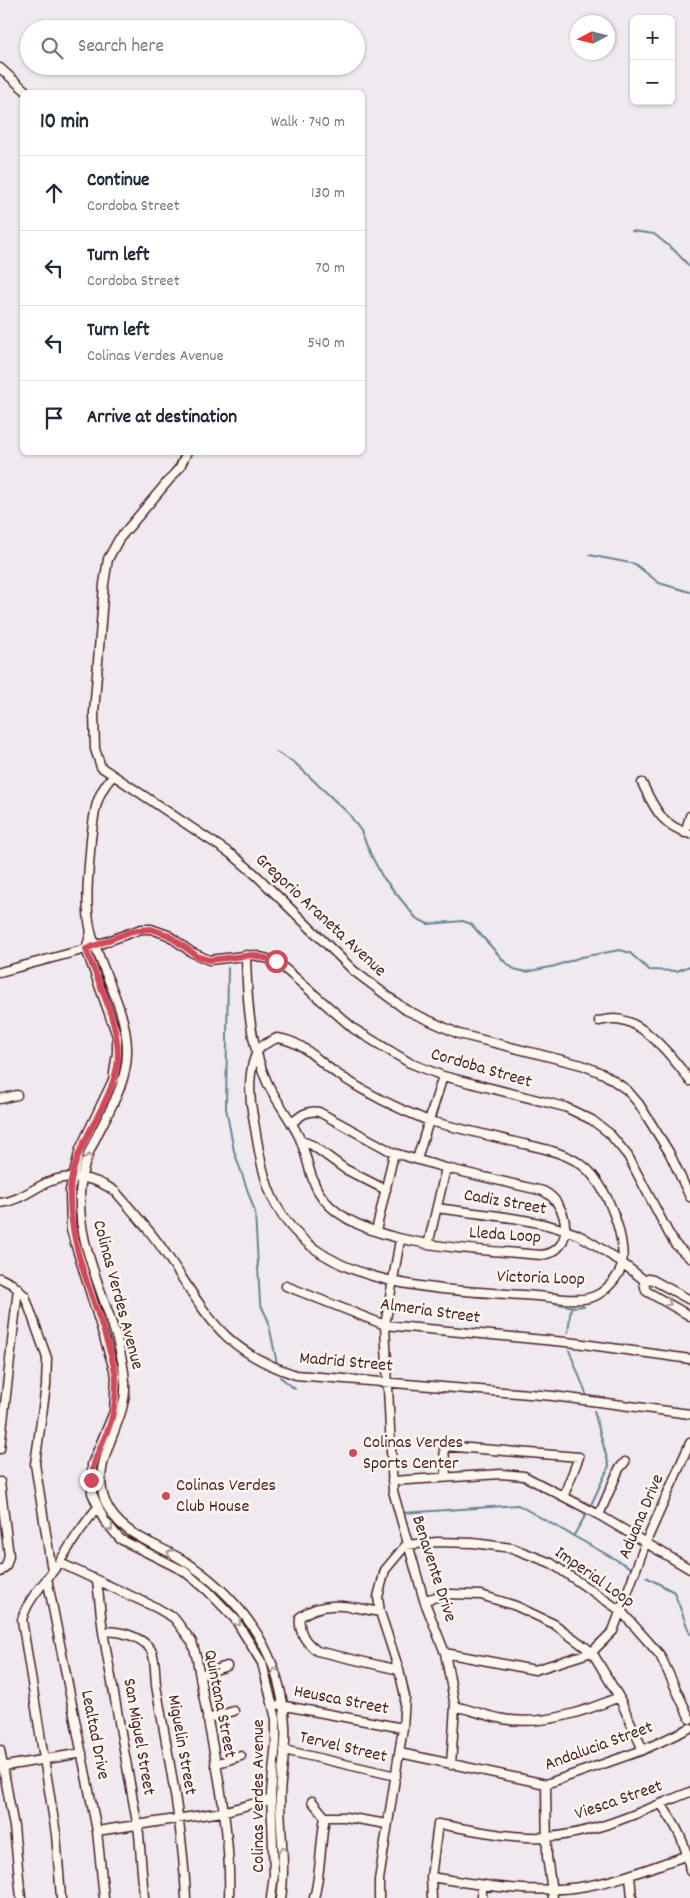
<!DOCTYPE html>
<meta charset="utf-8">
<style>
:root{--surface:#fff;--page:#f2f2f3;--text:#1f2937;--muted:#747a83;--line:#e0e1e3}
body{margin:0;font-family:Dekko,sans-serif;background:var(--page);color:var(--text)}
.controls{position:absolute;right:15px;top:15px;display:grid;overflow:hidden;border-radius:8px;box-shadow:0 1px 4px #0004}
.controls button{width:45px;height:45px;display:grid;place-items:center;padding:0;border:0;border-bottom:1px solid var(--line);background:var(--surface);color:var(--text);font:25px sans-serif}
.compass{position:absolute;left:570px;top:15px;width:45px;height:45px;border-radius:50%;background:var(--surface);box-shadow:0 1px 4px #0004;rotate:263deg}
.stop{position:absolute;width:15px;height:15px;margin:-11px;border:4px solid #d1495b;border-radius:50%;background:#fff}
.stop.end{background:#d1495b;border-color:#fff;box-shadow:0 1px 5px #0008}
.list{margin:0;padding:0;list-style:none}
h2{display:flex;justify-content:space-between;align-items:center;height:65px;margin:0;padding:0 20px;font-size:21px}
h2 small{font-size:16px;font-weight:400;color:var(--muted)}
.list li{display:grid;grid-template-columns:32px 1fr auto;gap:15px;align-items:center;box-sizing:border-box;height:75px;padding:0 20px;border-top:1px solid var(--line)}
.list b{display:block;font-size:19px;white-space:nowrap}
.list p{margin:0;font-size:16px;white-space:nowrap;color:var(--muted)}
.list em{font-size:16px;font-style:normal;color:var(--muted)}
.icon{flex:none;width:28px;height:28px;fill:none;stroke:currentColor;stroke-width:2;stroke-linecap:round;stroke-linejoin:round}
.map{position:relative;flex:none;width:690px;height:1898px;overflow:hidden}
.search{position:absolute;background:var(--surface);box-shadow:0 1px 4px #0004;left:20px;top:20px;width:345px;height:55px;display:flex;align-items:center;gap:12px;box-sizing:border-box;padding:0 18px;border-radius:28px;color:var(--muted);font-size:19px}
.panel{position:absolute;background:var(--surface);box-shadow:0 1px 4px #0004;left:20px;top:90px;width:345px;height:365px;border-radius:8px}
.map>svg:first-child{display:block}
</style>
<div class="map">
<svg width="690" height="1898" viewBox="0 0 690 1898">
<rect width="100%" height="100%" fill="#f0e9f0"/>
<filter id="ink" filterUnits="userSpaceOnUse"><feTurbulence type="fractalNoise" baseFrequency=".02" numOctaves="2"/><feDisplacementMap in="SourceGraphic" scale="10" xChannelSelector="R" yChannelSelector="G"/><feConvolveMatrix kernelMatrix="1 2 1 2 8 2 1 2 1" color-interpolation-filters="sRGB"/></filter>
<g filter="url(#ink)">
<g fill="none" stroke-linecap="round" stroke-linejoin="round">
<!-- stream -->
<path stroke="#678693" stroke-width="2" d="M632 231 654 234 675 251 690 267
M589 555 635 564 659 583 690 592
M276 752 295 763 349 814 361 831 371 855 382 876 416 918 428 924 463 921 471 924 505 962 514 969 526 972 555 966 581 957 620 950 630 953 649 970 677 971 690 966
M228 968 226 1108 234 1151 255 1212 260 1303 268 1320 277 1364
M553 1303 574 1307 584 1306
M568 1332 571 1307
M569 1350 587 1396
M280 1377 295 1389
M590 1507 609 1466 594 1411
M403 1513 518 1505 631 1568
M574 1535 588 1511
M646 1577 674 1592 690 1634"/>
<!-- minor casing -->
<g stroke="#4a1f2b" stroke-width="11">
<path id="minor" d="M0 68 27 92
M187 452 180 467 119 539 108 559 104 584 94 713 95 749 101 767 234 856 256 875 354 971 406 1010 459 1034 582 1065 604 1074 627 1090 639 1104 669 1152 690 1197
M112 777C95 795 94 815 91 839 89 870 84 902 91 932 101 971 127 1009 127 1050 128 1099 86 1136 81 1183 72 1253 120 1314 125 1382 128 1424 89 1459 105 1501 120 1538 162 1544 192 1566 246 1604 282 1658 285 1725 287 1750 280 1774 280 1799 280 1833 286 1865 281 1898
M642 783C655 809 661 825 690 834
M685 833 690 816
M91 932 86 949 112 1022 117 1036V1053L113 1080 80 1149 70 1190 71 1230 116 1376 114 1412 92 1464V1493L104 1520 120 1539 184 1571 207 1590 235 1619 262 1663 276 1719V1742L271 1793 274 1874 271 1898
M246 955C247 997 249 1042 267 1082 275 1099 287 1114 296 1131 307 1149 307 1172 318 1191 351 1249 482 1249 541 1255 577 1252 569 1203 543 1191L446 1168 394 1153 319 1112C307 1110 301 1115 292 1123
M0 972 86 949 141 929H151L168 935 191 952 209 960 253 955 276 961 354 1029 410 1063 443 1076 565 1107 592 1120 609 1133 628 1156 668 1232 675 1244 690 1258
M599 1021C604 1020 609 1019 614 1019 643 1019 675 1060 690 1081
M277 1038C306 1042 316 1061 339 1075 366 1093 398 1109 429 1121 457 1128 486 1135 515 1142 536 1147 561 1151 579 1163 604 1178 627 1236 622 1265 619 1277 606 1291 595 1296 579 1303 553 1297 536 1296 450 1289 323 1293 276 1205 262 1179 258 1145 253 1116 249 1097 247 1061 262 1046 266 1043 273 1040 277 1038Z
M0 1099 17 1095
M302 1141 312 1145 345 1169 386 1190
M417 1159 443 1076
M0 1203C17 1201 27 1193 42 1185 66 1172 94 1176 116 1192 132 1211 150 1230 164 1251 207 1313 219 1350 296 1375L553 1396 690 1414
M437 1208C483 1215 532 1217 576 1234 592 1241 631 1269 645 1281
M376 1231 394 1153
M400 1240 385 1325 393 1491 424 1600 445 1653 455 1706 451 1765
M428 1245 446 1168
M0 1278 12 1284 25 1296 47 1358 46 1386 35 1464 52 1571
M286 1286 385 1325 576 1343 690 1359
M690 1300 653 1280 648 1279 644 1283 646 1291 690 1316
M0 1449 18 1288
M446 1477 444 1446 579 1457 564 1495
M392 1481 501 1474 524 1476 599 1515 690 1569
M0 1482 9 1556 6 1566 0 1572
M599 1515 619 1469 625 1462
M60 1563 157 1608 174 1618 192 1642 197 1659C209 1737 232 1818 229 1898
M47 1578 97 1831 104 1898
M97 1581 103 1632 139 1834 144 1898
M424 1600 450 1594 481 1595 516 1606 554 1624 592 1652 619 1697 643 1750
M380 1612C352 1607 325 1599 300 1617 298 1632 305 1642 317 1651L399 1670
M103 1632C118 1630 142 1636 151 1650 157 1661 154 1679 157 1691 169 1760 183 1828 186 1898
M445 1653 535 1670 592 1652 613 1631 646 1542 690 1443
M200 1675 227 1666
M280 1705 403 1728
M455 1706C471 1710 487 1716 503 1719 542 1726 584 1712 619 1697
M207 1719 234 1711
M0 1750 14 1827 21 1898
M284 1750 396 1776
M400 1753 546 1784 643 1750 690 1728
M215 1764 241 1756
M0 1767 82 1753
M546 1784 547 1857 553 1898
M312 1801 325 1817
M661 1804C676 1825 687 1845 690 1871
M97 1831 222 1812 271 1799
M630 1875 632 1898
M431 1877C479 1885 538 1895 586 1886 621 1880 655 1866 688 1855
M61 1898 56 1834 22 1620C28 1596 48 1581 60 1561 74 1540 81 1527 98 1507
M314 1898C321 1872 320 1844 325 1817H345L387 1824
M379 1898V1880L403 1728 405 1697 399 1670 380 1612 378 1597 385 1570 406 1545 437 1542 473 1543 512 1548 551 1563 621 1611 660 1655 690 1719
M432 1898 431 1877 438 1824C474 1830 512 1839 548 1837 598 1833 644 1810 690 1792
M482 1898V1885"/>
</g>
<!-- minor -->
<use href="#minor" stroke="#fbf7ec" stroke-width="8"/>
</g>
<!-- one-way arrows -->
<defs><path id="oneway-chevron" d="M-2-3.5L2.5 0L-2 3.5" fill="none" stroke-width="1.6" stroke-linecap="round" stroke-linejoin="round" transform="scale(1.25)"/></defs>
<g stroke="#ab9695">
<use href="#oneway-chevron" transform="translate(89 1157) rotate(-68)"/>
<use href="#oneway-chevron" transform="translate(668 1303) rotate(29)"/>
<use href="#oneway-chevron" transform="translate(110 1528) rotate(51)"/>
<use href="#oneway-chevron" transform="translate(170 1553) rotate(-152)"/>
<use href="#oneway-chevron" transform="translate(238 1623) rotate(53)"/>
<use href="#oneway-chevron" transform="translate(275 1671) rotate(-108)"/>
<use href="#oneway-chevron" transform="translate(283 1850) rotate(-94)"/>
</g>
</g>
<g fill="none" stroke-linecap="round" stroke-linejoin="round" filter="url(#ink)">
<!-- route -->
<path stroke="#d1495b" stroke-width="6" d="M91 1480C93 1458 101 1447 109 1427 115 1411 116 1394 116 1376 104 1315 69 1257 70 1193 71 1146 109 1111 117 1066 123 1030 98 983 86 949L132 931 151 929 168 935 197 956 209 960 253 955 276 961"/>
</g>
<!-- markers -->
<g fill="#d1495b" stroke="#fbf7ec" stroke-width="2">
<circle cx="353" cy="1453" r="5"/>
<circle cx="166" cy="1496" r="5"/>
</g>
<g text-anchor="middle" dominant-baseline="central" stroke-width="5" stroke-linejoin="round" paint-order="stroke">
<!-- street labels -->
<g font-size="18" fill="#4a1f2b" stroke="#fbf7ec">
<text transform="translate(320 916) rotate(43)">Gregorio Araneta Avenue</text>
<text transform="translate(481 1069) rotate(16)">Cordoba Street</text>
<text transform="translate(505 1203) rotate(10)">Cadiz Street</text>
<text transform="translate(505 1236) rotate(4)">Lleda Loop</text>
<text transform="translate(541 1279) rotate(2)">Victoria Loop</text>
<text transform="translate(117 1295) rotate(75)">Colinas Verdes Avenue</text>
<text transform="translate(430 1312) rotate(8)">Almeria Street</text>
<text transform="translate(346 1363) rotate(5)">Madrid Street</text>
<text transform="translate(642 1517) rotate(-67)">Aduana Drive</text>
<text transform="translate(433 1569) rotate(72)">Benavente Drive</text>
<text transform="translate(594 1578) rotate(35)">Imperial Loop</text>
<text transform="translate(341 1701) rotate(11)">Heusca Street</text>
<text transform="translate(219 1704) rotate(79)">Quintana Street</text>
<text transform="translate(94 1735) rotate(79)">Lealtad Drive</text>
<text transform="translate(138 1737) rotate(80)">San Miguel Street</text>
<text transform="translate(181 1745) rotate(80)">Miguelin Street</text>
<text transform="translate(599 1747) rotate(-20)">Andalucia Street</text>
<text transform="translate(343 1748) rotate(13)">Tervel Street</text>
<text transform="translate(259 1796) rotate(-90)">Colinas Verdes Avenue</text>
<text transform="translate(619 1801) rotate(-19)">Viesca Street</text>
</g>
<!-- poi labels -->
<g font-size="18" fill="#4a1f2b" stroke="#fbf7ec" text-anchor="start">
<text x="363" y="1443">Colinas Verdes<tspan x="363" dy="21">Sports Center</tspan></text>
<text x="176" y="1486">Colinas Verdes<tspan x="176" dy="21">Club House</tspan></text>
</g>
</g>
</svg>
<div class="controls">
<button>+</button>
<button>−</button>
</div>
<svg class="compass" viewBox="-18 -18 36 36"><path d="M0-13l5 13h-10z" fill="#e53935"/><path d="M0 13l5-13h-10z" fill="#747a83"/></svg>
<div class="stop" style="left:276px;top:961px"></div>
<div class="stop end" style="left:91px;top:1480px"></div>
<div class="search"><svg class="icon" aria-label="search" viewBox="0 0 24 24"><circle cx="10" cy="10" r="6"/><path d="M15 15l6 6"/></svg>Search here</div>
<section class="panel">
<h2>10 min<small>Walk · 740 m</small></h2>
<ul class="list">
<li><svg class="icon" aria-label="ahead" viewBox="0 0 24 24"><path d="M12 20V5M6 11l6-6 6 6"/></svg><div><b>Continue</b><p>Cordoba Street</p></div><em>130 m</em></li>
<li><svg class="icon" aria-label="left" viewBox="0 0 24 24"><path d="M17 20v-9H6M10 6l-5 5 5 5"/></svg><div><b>Turn left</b><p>Cordoba Street</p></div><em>70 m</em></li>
<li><svg class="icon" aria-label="left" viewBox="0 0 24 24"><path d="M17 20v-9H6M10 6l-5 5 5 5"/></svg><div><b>Turn left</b><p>Colinas Verdes Avenue</p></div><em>540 m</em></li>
<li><svg class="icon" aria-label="arrive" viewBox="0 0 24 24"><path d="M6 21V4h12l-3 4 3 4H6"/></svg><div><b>Arrive at destination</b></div></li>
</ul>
</section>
</div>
